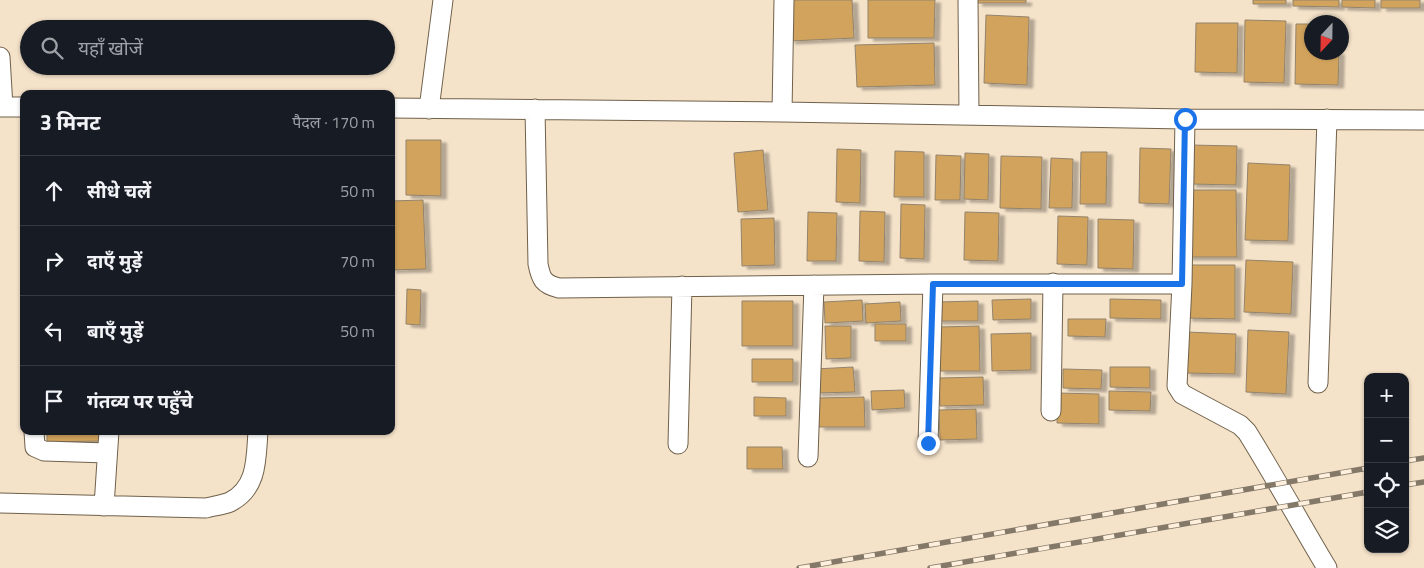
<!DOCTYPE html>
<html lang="hi">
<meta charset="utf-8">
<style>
:root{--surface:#171b24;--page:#20242c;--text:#f1f3f6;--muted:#9ea1a6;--line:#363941}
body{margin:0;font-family:"Titillium Web","Noto Sans Devanagari",sans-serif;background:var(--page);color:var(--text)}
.controls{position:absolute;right:15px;bottom:15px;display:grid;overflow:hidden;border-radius:10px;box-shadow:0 1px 4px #0004}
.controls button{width:45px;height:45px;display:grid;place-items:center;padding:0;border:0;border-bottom:1px solid var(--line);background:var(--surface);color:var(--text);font:25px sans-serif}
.compass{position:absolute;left:1304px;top:15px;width:45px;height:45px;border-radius:50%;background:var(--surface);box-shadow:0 1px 4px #0004;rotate:202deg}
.stop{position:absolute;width:15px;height:15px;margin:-11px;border:4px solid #1a73e8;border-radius:50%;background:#fff}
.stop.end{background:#1a73e8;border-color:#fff;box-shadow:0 1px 5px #0008}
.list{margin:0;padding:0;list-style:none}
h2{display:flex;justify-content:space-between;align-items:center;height:65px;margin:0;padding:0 20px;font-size:21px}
h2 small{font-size:16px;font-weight:400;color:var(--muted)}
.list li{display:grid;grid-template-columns:32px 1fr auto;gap:15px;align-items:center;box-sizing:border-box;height:70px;padding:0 20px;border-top:1px solid var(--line)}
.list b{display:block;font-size:19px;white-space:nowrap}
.list em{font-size:16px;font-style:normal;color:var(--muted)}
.icon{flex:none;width:28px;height:28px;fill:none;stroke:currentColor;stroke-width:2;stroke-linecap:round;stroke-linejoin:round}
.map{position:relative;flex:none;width:1424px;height:568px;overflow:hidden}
.search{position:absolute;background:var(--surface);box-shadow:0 1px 4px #0004;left:20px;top:20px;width:375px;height:55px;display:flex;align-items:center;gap:12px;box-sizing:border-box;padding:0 18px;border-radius:28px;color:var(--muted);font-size:19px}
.panel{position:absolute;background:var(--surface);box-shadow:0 1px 4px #0004;left:20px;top:90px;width:375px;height:345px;border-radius:10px}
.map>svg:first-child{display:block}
</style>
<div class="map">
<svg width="1424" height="568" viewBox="0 0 1424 568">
<defs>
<filter id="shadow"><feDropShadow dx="5.5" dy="3" stdDeviation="1" flood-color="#0004"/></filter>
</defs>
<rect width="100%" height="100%" fill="#f4e2c9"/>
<!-- building -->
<path fill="#d1a35d" stroke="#93836c" filter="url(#shadow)" d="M788 0H852L854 38 790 41Z
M868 0H935L934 38H868Z
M977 0H1026V3H977Z
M1253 0H1286V4H1253Z
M1293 0H1339V7L1293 6Z
M1342 0H1375V8L1342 7Z
M1381 0H1420V8H1381Z
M986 15 1029 17 1027 85 984 83Z
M1245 20 1286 21 1284 83 1244 82Z
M1196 23H1238L1237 73 1195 72Z
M1296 24H1312V52H1339L1338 85 1295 84Z
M934 43 935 85 857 87 855 45Z
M406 140H441V196L406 195Z
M1191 145 1237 146 1236 185 1191 184Z
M1140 148 1171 149 1169 204 1139 203Z
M837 149 861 150 860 203 836 202Z
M763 150 768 210 738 212 734 153Z
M895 151 924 152V197H894Z
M1081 152H1107L1106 204H1080Z
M965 153 989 154 988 200 964 199Z
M936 155 961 156 960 200H935Z
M1001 156 1042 157 1041 209 1000 208Z
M1051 158 1073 159 1072 208H1049Z
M1248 163 1290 165 1288 241 1245 240Z
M1186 190H1236L1237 257H1187Z
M423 200 426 269 391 270V201Z
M901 204 925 205 924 259 900 258Z
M860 211 885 212 884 262 859 261Z
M808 212 837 213 836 261H807Z
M965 212 999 213 998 261 964 260Z
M1058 216 1088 217 1087 265 1057 264Z
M774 218 775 265 742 266 741 219Z
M1098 219 1134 220 1133 269 1098 268Z
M1246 260 1293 262 1291 314 1244 312Z
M1187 265H1235V319L1187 318Z
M407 289 421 290 420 325 406 324Z
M1031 299V319L993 320 992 300Z
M1110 299 1161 300V319L1110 318Z
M862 300 863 321 825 323 824 302Z
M742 301H793V346H742Z
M978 301V321H937V302Z
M900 302 901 321 866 323 865 304Z
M1068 319H1106L1105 337 1068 336Z
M875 324H906V341H875Z
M825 326H851V358L826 359Z
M979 326 980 371H939L938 327Z
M1248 330 1289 332 1286 394 1246 392Z
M1186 332 1236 334 1235 374 1185 373Z
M1031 333V370L992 371 991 334Z
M752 359H793V382H752Z
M853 367 855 392 816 393 815 369Z
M1110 367H1150V388L1110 387Z
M1063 369 1102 370 1101 389 1063 388Z
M983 377 984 405 940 406 939 378Z
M904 390 905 408 872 410 871 391Z
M1109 391 1151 392 1150 411 1109 410Z
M1058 393 1099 394V424L1057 423Z
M754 397 786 398V416H754Z
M864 397 865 427H819L818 398Z
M976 409 977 439 940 440 939 410Z
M47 431H101V441L47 442Z
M747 447H782L783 469H747Z"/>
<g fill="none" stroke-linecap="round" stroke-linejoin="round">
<!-- minor casing -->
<g stroke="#70614b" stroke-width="21">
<path id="minor" d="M968 0 969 115
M0 57 3 107
M0 107H24
M391 108 782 112 1185 119 1424 120
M429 109 443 0
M535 109 538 264C541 279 543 284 559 288L933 284H1182
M782 112 784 0
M1185 119 1182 284 1177 386 1182 394 1240 425 1247 432C1275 477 1300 523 1327 568
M1318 383 1327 119
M1051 411 1053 283
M34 431 35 447 44 451 107 453
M928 443 933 284
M678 444 682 286
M808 457 814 285
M0 503 206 508C213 506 223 505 230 502 258 488 256 458 258 431
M104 506 109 431"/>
</g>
<!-- minor -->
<use href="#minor" stroke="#fff" stroke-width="19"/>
<!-- rail casing -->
<g stroke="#847969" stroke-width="5.5">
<path id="rail" d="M1405 461 1424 458
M1405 485 1424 482
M799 568 1368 468
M930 568 1368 492"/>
</g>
<!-- rail -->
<use href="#rail" stroke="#fef0dc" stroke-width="4" stroke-dasharray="11" stroke-linecap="butt"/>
</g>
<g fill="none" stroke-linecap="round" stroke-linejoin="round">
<!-- route -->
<path stroke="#1a73e8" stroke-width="6" d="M928 443 933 284H1182L1185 119"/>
</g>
</svg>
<div class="controls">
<button>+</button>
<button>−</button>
<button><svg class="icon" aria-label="locate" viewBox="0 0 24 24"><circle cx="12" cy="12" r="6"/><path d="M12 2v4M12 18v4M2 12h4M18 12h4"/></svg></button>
<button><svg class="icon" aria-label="layers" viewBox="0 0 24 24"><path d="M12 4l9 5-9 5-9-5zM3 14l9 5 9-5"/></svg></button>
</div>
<svg class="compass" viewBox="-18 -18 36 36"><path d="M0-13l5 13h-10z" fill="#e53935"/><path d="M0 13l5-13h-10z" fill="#9ea1a6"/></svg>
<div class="stop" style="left:1185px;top:119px"></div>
<div class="stop end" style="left:928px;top:443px"></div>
<div class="search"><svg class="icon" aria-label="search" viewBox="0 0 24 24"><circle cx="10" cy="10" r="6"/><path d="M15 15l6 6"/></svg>यहाँ खोजें</div>
<section class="panel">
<h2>3 मिनट<small>पैदल · 170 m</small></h2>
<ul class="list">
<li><svg class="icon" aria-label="ahead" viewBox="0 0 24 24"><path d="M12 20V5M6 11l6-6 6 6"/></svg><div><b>सीधे चलें</b></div><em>50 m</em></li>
<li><svg class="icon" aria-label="right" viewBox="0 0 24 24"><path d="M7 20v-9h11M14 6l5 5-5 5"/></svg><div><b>दाएँ मुड़ें</b></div><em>70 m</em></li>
<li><svg class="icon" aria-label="left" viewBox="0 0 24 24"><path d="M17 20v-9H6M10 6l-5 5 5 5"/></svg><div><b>बाएँ मुड़ें</b></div><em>50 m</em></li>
<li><svg class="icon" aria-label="arrive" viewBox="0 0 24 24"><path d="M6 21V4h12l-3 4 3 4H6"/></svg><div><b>गंतव्य पर पहुँचे</b></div></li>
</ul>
</section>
</div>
